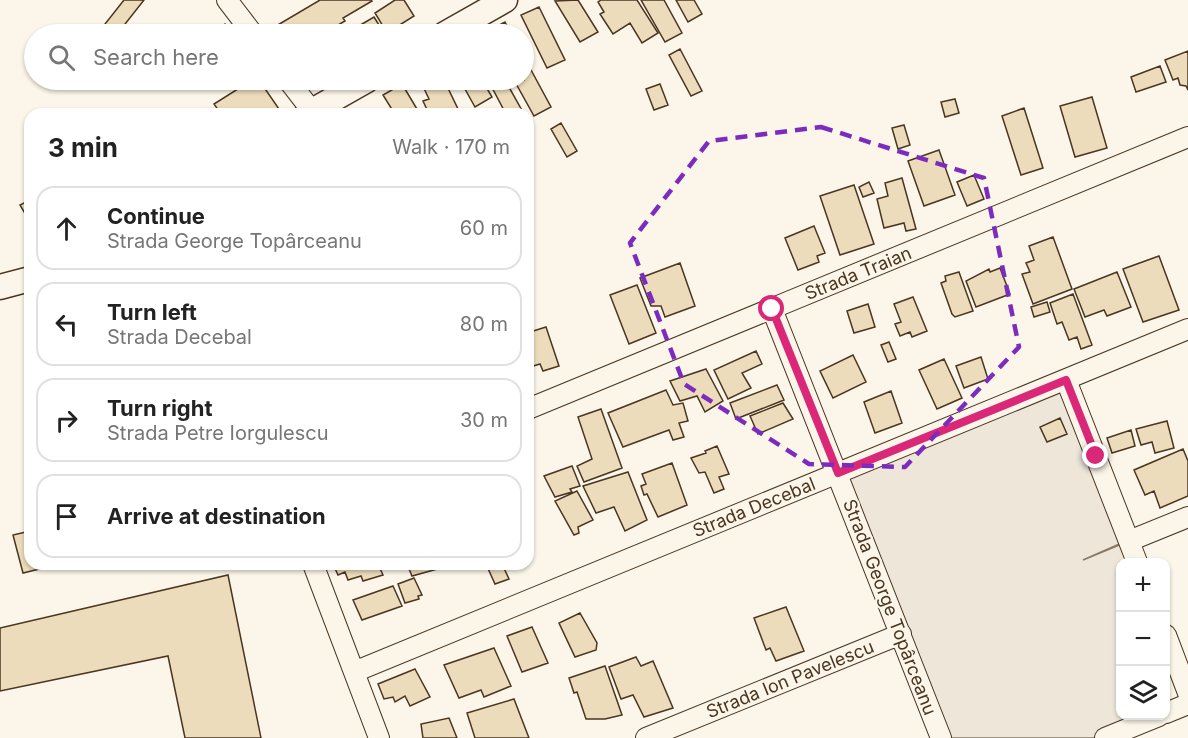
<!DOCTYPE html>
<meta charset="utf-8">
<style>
:root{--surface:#fff;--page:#f6f6f6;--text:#222;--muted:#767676;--line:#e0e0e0}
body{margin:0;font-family:Inter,sans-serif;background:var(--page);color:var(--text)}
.controls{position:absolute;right:18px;bottom:18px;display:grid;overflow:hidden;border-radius:12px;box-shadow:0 2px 4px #0004}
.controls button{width:54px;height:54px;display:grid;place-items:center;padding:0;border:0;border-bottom:2px solid var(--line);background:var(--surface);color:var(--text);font:30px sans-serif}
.stop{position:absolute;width:18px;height:18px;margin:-14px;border:4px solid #db2777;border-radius:50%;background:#fff}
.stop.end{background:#db2777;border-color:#fff;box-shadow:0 2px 6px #0008}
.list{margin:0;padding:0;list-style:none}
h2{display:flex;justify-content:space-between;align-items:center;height:78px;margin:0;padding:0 24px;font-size:26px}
h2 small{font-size:20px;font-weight:400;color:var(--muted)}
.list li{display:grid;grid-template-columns:39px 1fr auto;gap:18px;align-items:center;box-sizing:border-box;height:84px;margin:0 12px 12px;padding:0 12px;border:2px solid var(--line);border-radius:18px}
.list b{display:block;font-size:22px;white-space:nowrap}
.list p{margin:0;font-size:20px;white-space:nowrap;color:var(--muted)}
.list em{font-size:20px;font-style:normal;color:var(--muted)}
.icon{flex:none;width:33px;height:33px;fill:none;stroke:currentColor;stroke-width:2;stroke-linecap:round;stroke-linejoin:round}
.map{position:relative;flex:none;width:1188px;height:738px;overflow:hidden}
.search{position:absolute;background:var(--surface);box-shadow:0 2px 4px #0004;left:24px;top:24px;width:510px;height:66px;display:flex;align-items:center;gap:15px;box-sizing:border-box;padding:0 21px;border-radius:33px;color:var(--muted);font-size:22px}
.panel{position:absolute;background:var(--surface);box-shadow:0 2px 4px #0004;left:24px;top:108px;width:510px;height:462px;border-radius:18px}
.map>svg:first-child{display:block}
</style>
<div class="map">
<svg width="1188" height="738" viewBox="0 0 1188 738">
<rect width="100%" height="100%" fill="#fbf6e9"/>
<!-- green -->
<path fill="#ede6d9" stroke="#887966" stroke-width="1.5" d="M1063 385 1124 542 1083 560 1129 541 1137 562H1120V716H1159L1105 738H941L843 474Z"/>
<!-- building -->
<path fill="#ecdcbc" stroke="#4a3520" stroke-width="1.5" d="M124 0H144L118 33 105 24Z
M320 0H371L372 1 343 18 345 21 323 34H282L276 26Z
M395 0H404L414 16 387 33 375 13Z
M578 0 598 32 580 42 555 1Z
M601 0H637L658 33 642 43 630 23 613 34 600 14 604 12 598 2Z
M641 0H664L682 33 665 42Z
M676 0H694L702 14 688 22Z
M539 7 565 60 547 68 521 15Z
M374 17 384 33 345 34Z
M505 22 511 34H490L488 31Z
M225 24 233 34H211Z
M680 49 702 91 691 96 669 55Z
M1188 51V90L1186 86 1180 85 1178 78 1173 80 1165 60Z
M524 57 551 107 534 116 514 80H524Z
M1160 66 1166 82 1136 92 1131 77Z
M252 80H259L279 109 271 114H221L214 104Z
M420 80H444L458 109 447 114H429L423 101 429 99Z
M460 80H482L492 97 475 107Z
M488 80H505L524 114H506Z
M402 84 420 114H389L393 111 383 95Z
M660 84 668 105 654 110 646 89Z
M1092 97 1107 148 1075 157 1060 106Z
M955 99 959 113 945 117 941 102Z
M1024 108 1043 168 1021 175 1002 116Z
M561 123 577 151 567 157 551 129Z
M904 125 910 145 898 149 892 128Z
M939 150 955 195 924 206 908 161Z
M974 175 984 199 967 206 957 182Z
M902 178 916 229 906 231 904 223 884 228 877 199 888 196 885 183Z
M869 182 874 193 863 197 859 187Z
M854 185 874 244 840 255 820 196Z
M30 200V222L20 205Z
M814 226 825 253 817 256 819 262 798 270 785 238Z
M1053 237 1072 289 1033 304 1022 274 1030 272 1026 263 1034 260 1029 246Z
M1159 256 1179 310 1143 322 1123 269Z
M680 263 695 306 665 317 661 306H651L640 278Z
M1000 268 1010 294 976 307 966 281 989 269 990 272Z
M959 272 973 311 955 317 952 314 941 283 946 281 945 276Z
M1117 272 1131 307 1107 316 1104 310 1085 317 1074 289Z
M637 285 656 333 629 344 610 295Z
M1073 294 1092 345 1081 349 1077 337 1069 340 1062 322 1057 324 1050 303Z
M913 297 927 331 912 337 910 332 900 336 895 324 901 322 894 304Z
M1047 302 1050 312 1034 317 1031 307Z
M868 304 875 327 854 333 847 311Z
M546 327 559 366 543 371 540 364 530 367 528 339 531 338 530 332Z
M889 342 896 359 888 362 881 345Z
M756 351 762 364 742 373 751 388 728 399 714 370Z
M853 355 866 382 833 398 820 371Z
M981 357 988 379 964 388 956 366Z
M944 359 962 398 937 409 919 370Z
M706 369 723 401 705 412 697 396 680 401 670 381Z
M777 385 784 400 736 419 730 403Z
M666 390 673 405 683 403 688 421 679 423 684 437 673 440 669 430 623 447 608 413Z
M891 391 902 423 875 433 864 402Z
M783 403 793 419 758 434 750 416Z
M601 409 622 468 584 482 577 466 592 459 578 417Z
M1060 418 1067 434 1047 442 1040 427Z
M1167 421 1174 448 1155 453 1152 442 1141 445 1136 429Z
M1131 430 1135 446 1112 453 1107 438Z
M717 446 729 474 719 477 724 489 714 493 705 472 699 473 691 458 706 453 705 451Z
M1183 449 1188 461V496L1160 508 1154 491 1145 495 1134 470Z
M672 463 687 505 658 517 647 494 644 495 641 486 646 484 642 474Z
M572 466 580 486 570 489 572 492 555 497 544 476Z
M628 472 647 520 625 531 614 507 596 513 583 486Z
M577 491 593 520 578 527 579 533 574 535 555 501Z
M30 531V564H60L23 573 13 535Z
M333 564H378L383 575 363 581 361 576 348 580 345 572 338 575Z
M407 564H439L441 568 412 576Z
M486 564H502L509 579 495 584Z
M228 575 261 738H185L168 656 0 691V628Z
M414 578 422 595 418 596 419 599 405 603 398 584Z
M393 586 402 606 362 620 353 600Z
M786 607 804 651 776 661 770 648 766 650 754 618Z
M580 613 597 643 596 650 575 657 559 623Z
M532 627 548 663 522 672 507 636Z
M494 648 511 686 484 697 481 690 459 698 444 665Z
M636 657 641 666 653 661 673 708 644 717 633 695 621 699 609 667Z
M605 666 622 715 605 719H586L577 692 574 693 569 678Z
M415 669 430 697 410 706 405 696 395 702 393 697 384 699 378 684Z
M514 699 529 738H475L467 713Z
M449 718 457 738H423L421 724Z"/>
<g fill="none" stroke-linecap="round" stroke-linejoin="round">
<!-- minor casing -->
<g stroke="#4a3520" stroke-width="22">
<path id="minor" d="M227 0 253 34
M288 80 312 111
M772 309 941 738
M1066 380 1137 562
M528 409 1188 137
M1129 541 1188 517
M313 564 379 738
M1166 635 1188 693
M354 672 1188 329
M1166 713 1188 704
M646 738 901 634
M1105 738 1159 716"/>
</g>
<!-- tertiary casing -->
<g stroke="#4a3520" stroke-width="27">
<path id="tertiary" d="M445 34 505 0
M307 114 367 80
M0 287 30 279"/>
</g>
<!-- minor -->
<use href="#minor" stroke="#fbf6e9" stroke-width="20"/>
<!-- tertiary -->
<use href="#tertiary" stroke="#fbf6e9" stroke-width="24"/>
</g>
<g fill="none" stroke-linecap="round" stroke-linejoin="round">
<!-- route -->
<path stroke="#db2777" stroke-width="8" d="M772 309 838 473 1066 380 1096 456"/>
</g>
<!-- marked area -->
<path fill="none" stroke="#7b2cbf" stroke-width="4.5" stroke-dasharray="12 8" stroke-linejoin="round" d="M821 127 984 178 1019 347 905 467 809 464 684 384 630 243 709 141Z"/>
<g text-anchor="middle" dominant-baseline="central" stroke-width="4.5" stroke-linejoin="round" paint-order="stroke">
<!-- street labels -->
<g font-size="18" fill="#4a3520" stroke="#fbf6e9">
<text transform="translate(858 273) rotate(-22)">Strada Traian</text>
<text transform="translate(754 507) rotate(-22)">Strada Decebal</text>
<text transform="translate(890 607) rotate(69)">Strada George Topârceanu</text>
<text transform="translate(790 679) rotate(-22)">Strada Ion Pavelescu</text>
</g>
</g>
</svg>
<div class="controls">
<button>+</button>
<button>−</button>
<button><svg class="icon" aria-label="layers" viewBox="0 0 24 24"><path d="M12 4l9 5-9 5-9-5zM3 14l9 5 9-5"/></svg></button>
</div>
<div class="stop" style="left:772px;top:309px"></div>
<div class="stop end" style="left:1096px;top:456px"></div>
<div class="search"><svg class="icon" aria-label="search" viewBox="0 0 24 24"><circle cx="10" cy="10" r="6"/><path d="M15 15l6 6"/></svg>Search here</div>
<section class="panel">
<h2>3 min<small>Walk · 170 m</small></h2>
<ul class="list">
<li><svg class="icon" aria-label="ahead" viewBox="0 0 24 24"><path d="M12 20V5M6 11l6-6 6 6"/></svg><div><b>Continue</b><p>Strada George Topârceanu</p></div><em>60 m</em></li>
<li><svg class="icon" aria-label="left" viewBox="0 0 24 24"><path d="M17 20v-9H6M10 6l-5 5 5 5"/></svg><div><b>Turn left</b><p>Strada Decebal</p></div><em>80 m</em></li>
<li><svg class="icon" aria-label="right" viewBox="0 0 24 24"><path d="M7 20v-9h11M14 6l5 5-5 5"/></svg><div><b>Turn right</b><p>Strada Petre Iorgulescu</p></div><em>30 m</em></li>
<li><svg class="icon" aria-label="arrive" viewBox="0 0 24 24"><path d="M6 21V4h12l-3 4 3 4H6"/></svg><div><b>Arrive at destination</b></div></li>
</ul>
</section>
</div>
